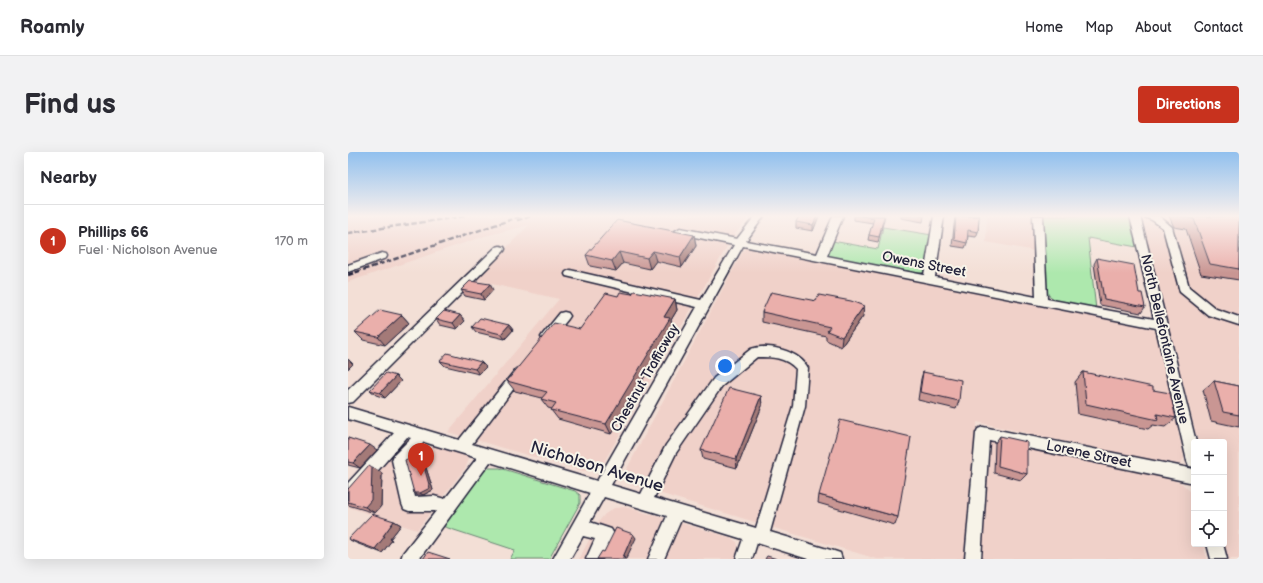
<!DOCTYPE html>
<meta charset="utf-8">
<style>
:root{--surface:#fff;--page:#f2f2f3;--text:#2b2b33;--muted:#7c7c81;--line:#e1e1e2;--accent:#c8321e}
body{margin:0;font-family:"Balsamiq Sans",sans-serif;background:var(--page);color:var(--text)}
.controls{position:absolute;right:12px;bottom:12px;display:grid;overflow:hidden;border-radius:4px;box-shadow:0 4px 16px #0002}
.controls button{width:36px;height:36px;display:grid;place-items:center;padding:0;border:0;border-bottom:1px solid var(--line);background:var(--surface);color:var(--text);font:20px sans-serif}
.you{position:absolute;left:377px;top:214px;width:14px;height:14px;margin:-10px;border:3px solid #fff;border-radius:50%;background:#1a73e8;box-shadow:0 0 0 6px #1a73e833}
.badge{display:grid;place-items:center;width:26px;height:26px;border-radius:50%;background:var(--accent);color:#fff;font-size:13px;font-weight:700}
.pin{position:absolute;translate:-50% -33px;filter:drop-shadow(0 1px 2px #0008)}
.pin::after{content:'';position:absolute;top:21px;width:14px;height:12px;background:inherit;clip-path:polygon(0 0,100% 0,50% 100%)}
.list{margin:0;padding:0;list-style:none}
h2{display:flex;justify-content:space-between;align-items:center;height:52px;margin:0;padding:0 16px;font-size:17px}
h2 small{font-size:13px;font-weight:400;color:var(--muted)}
.list li{display:grid;grid-template-columns:26px 1fr auto;gap:12px;align-items:center;box-sizing:border-box;height:72px;padding:0 16px;border-top:1px solid var(--line)}
.list b{display:block;font-size:15px;white-space:nowrap}
.list p{margin:0;font-size:13px;white-space:nowrap;color:var(--muted)}
.list em{font-size:13px;font-style:normal;color:var(--muted)}
.icon{flex:none;width:22px;height:22px;fill:none;stroke:currentColor;stroke-width:2;stroke-linecap:round;stroke-linejoin:round}
.map{position:relative;flex:none;width:891px;height:407px;overflow:hidden;border-radius:4px}
header{display:flex;align-items:center;gap:24px;box-sizing:border-box;height:56px;padding:0 20px;background:var(--surface);border-bottom:1px solid var(--line)}
header strong{font-size:19px}
nav{display:flex;gap:22px;margin-inline-start:auto;font-size:14px}
.intro{display:flex;align-items:center;justify-content:space-between;box-sizing:border-box;height:96px;padding:0 24px}
h1{margin:0;font-size:28px}
.button{padding:10px 18px;border-radius:4px;background:var(--accent);color:#fff;font-size:14px;font-weight:700}
main{display:flex;gap:24px;padding:0 24px}
aside{flex:1;background:var(--surface);border-radius:4px;box-shadow:0 4px 16px #0002}
.map>svg:first-child{display:block}
</style>
<header>
<strong>Roamly</strong>
<nav><a>Home</a><a>Map</a><a>About</a><a>Contact</a></nav>
</header>
<div class="intro"><h1>Find us</h1><a class="button">Directions</a></div>
<main>
<aside>
<h2>Nearby<small></small></h2>
<ul class="list">
<li><span class="badge">1</span><div><b>Phillips 66</b><p>Fuel · Nicholson Avenue</p></div><em>170 m</em></li>
</ul>
</aside>
<div class="map">
<svg width="891" height="407" viewBox="0 0 891 407">
<rect width="100%" height="100%" fill="#f3dfd6"/>
<filter id="ink" filterUnits="userSpaceOnUse"><feTurbulence type="fractalNoise" baseFrequency=".025" numOctaves="2"/><feDisplacementMap in="SourceGraphic" scale="8" xChannelSelector="R" yChannelSelector="G"/><feConvolveMatrix kernelMatrix="1 2 1 2 8 2 1 2 1" color-interpolation-filters="sRGB"/></filter>
<g filter="url(#ink)">
<!-- built -->
<path fill="#f0d1c9" d="M0 64H402L388 81 381 91 256 310 242 318 235 319 100 280 211 147 126 128 181 73 137 84 0 130Z
M639 64H686L687 99 638 90Z
M793 64H891V407H880L876 391V290H850Z
M398 95 800 174 807 179 810 185 836 306 831 313H821L629 270 622 407H529L281 332 276 326V322L395 99Z
M54 283 118 303 121 307 118 315 69 378 0 355V346Z
M644 288 803 320 833 331 843 340 846 348V392H855L859 407H634L640 292Z
M277 355 381 385 389 390 390 394 387 407H231L251 369 257 362 266 356Z"/>
<!-- green -->
<path fill="#ade8ad" stroke="#688574" d="M694 64H783L789 95 740 86 748 158 709 149 699 142Z
M535 75 584 83 577 120 571 121 478 105 484 89 530 97Z
M141 316H152L227 339 232 343V351L201 407H162L167 398 94 374 132 322Z"/>
<g fill="none" stroke-linecap="round" stroke-linejoin="round">
<!-- minor casing -->
<g stroke="#22223b" stroke-width="3">
<path id="minor" d="M407 64H416L398 89 469 102 485 64H495L479 104 576 123 586 64H596L587 125 688 145 685 64H695L699 147 806 167 782 64H792L848 290H846V315L841 314 839 309 808 176 395 94 263 333 293 342 318 293 366 226 403 197C421 191 451 199 460 216L457 254 422 380 486 399 492 401 494 407H460L409 391 404 407H388L395 387 333 368 316 407H300L319 364 256 345 242 370 263 377 266 382 254 407H238L247 387 235 384 222 407H205L242 341 142 310 71 407H53L55 401 88 359H61L56 357 54 352 44 308 46 303 63 286 59 285 5 347 0 349V331L46 281 0 267V255L111 288 168 217 172 215 176 217 178 220 176 223 124 292 249 329 349 155 218 124 217 122 218 120 222 118 353 148 386 93 332 82 327 79 332 76 389 87ZM409 205C424 205 437 205 448 217L445 254 408 376 306 346 328 301 374 234ZM76 290 129 306 97 347 86 344 67 345 58 310Z
M794 64H811L824 75 841 135 868 157 891 165V173L860 163 832 140 815 76 804 68Z
M152 94 156 95 157 97 156 99 5 250 0 251V238L148 95Z
M34 101 38 102 39 104 38 106 0 120V113Z
M216 160 220 161 222 164 220 167 203 188 199 189 195 188 193 185 195 182 212 161Z
M635 275 846 317V331L641 288 633 407H617L628 281 630 277Z
M859 392H875L879 407H863Z"/>
</g>
<!-- minor -->
<use href="#minor" fill="#f7f3e8" fill-rule="evenodd"/>
<!-- rail -->
<path stroke="#22223b" stroke-width="2.5" stroke-dasharray="5.5 2.5" stroke-linecap="butt" d="M169 68 184 64
M0 81 117 64
M0 123 173 64"/>
</g>
<!-- wall -->
<path fill="#c99693" stroke="#22223b" d="M451 64H471L465 79 448 76V70Z
M506 64H537L530 90 520 88 521 83 525 71 506 68Z
M553 64H576L575 70 553 66Z
M607 64H631L630 80 628 85 620 84 619 91 617 96 604 94Z
M821 64H891V128L853 122 838 77 826 75Z
M346 83 348 94 334 115 308 109 302 117 275 111 268 119 242 114 238 103Z
M749 106 791 141 797 155 793 161 752 153 746 112Z
M113 138H145L136 148 117 144Z
M284 142 327 147 329 158 323 168 325 176 263 282 210 267 203 258 204 257 200 256 193 247 194 246 167 239 159 229 232 177 270 144Z
M414 160 515 164 493 195 478 188V184L414 170Z
M54 163 61 171 37 193 15 188 7 180Z
M112 163 117 169 109 177 92 173 88 167Z
M161 173 165 178 157 187 128 180 124 175Z
M92 209 138 215 131 222 97 214Z
M575 220 611 249 608 257 570 248 573 227Z
M735 220 805 238 828 266 817 275 805 273 800 277 730 262 727 230Z
M48 224 53 229 37 246 28 243 22 238Z
M866 229 891 234V275L863 269 855 238Z
M413 244 414 254 389 316 355 307 353 298Z
M652 284 679 322 673 328 646 321 647 291Z
M0 286 29 298 12 316 0 313Z
M72 301 74 303 85 338 75 343H69L66 341Z
M24 315 34 321 33 354 27 361 0 353V337Z
M471 343 550 365 547 373 470 351Z
M46 369 53 373 42 387 44 388 34 401 8 391 0 387Z"/>
<!-- shaded-wall -->
<path fill="#a47a78" stroke="#22223b" d="M469 64H471L465 79V73Z
M346 83 348 94 334 115 332 105Z
M305 99 308 109 302 117 299 106Z
M271 100 275 111 268 119 264 109Z
M142 132 145 138 136 148 133 142Z
M327 147 329 158 323 168 325 176 263 282 258 272 316 165Z
M516 154 515 164 493 195 494 185Z
M54 163 61 171 37 193 30 185Z
M112 163 117 169 109 177 105 171Z
M161 173 165 178 157 187 153 182Z
M0 207 5 212 0 217Z
M133 210 138 215 131 222 127 217Z
M48 224 53 229 37 246 32 241Z
M413 244 414 254 389 316 388 307Z
M22 293 29 298 12 316 5 311Z
M72 301 74 303 85 338 75 343 72 341Z
M24 315 34 321 33 354 27 361 17 355Z
M46 369 53 373 42 387 44 388 34 401 27 397 35 384Z
M285 382 288 386 278 407H276L275 405Z"/>
<!-- building -->
<path fill="#eaafab" stroke="#22223b" d="M451 64H469L465 73 448 70Z
M513 64H536L531 85 521 83 526 66Z
M608 64H631L630 80 620 78 619 91 606 88Z
M833 64H891V117L862 112 846 67Z
M269 68 346 83 332 105 305 99 299 106 271 100 264 109 238 103Z
M749 106 786 113 791 141H794L797 155 756 147Z
M122 129 142 132 133 142 113 138Z
M286 139 327 147 316 165 322 166 258 272 203 258 208 251 193 247 199 240 159 229 206 171 232 177 258 141 270 144 272 140 284 142Z
M423 140 468 149 471 143 503 149 516 154 494 185 479 179 482 175 414 160Z
M32 158 54 163 30 185 7 180Z
M96 159 112 163 105 171 88 167Z
M132 166 161 173 153 182 124 175Z
M99 201 133 210 127 217 92 209Z
M575 220 613 228 611 249 572 240Z
M735 220 805 235V238L822 241 828 266 809 262 810 268 738 252Z
M38 221 48 224 32 241 22 238Z
M866 229 891 234V263L875 260Z
M381 236 413 244 388 307 353 298Z
M492 268 563 285 550 365 471 343Z
M652 284 679 290V322L650 314Z
M0 286 22 293 5 311 0 310Z
M72 301 82 336 72 341H66L57 308Z
M21 313 24 315 23 348 17 355 0 350V337Z
M24 362 46 369 35 384H37L27 397 0 387Z
M268 376 285 382 275 405 277 406 276 407H249L254 399 256 400Z
M80 400 102 407H75Z
M419 404 429 407H417Z"/>
</g>
<!-- sky -->
<linearGradient id="sky" x2="0" y2="1"><stop stop-color="#91c0ee"/><stop offset="0.53" stop-color="#faf1ed"/><stop offset="1" stop-color="#faf1ed" stop-opacity="0"/></linearGradient>
<rect width="891" height="121" fill="url(#sky)"/>
<g text-anchor="middle" dominant-baseline="central" stroke-width="4" stroke-linejoin="round" paint-order="stroke">
<!-- street labels -->
<g font-size="14" fill="#22223b" stroke="#f7f3e8">
<text transform="translate(576 112) rotate(11)">Owens Street</text>
<text transform="translate(817 187) rotate(77)">North Bellefontaine Avenue</text>
<text transform="translate(297 226) rotate(-60)">Chestnut Trafficway</text>
<text transform="translate(741 302) rotate(12)">Lorene Street</text>
</g>
<!-- near-street labels -->
<g font-size="17" fill="#22223b" stroke="#f7f3e8">
<text transform="translate(249 315) rotate(17)">Nicholson Avenue</text>
</g>
</g>
</svg>
<div class="controls">
<button>+</button>
<button>−</button>
<button><svg class="icon" aria-label="locate" viewBox="0 0 24 24"><circle cx="12" cy="12" r="6"/><path d="M12 2v4M12 18v4M2 12h4M18 12h4"/></svg></button>
</div>
<div class="you"></div>
<div class="pin badge" style="left:73px;top:324px">1</div>
</div>
</main>
